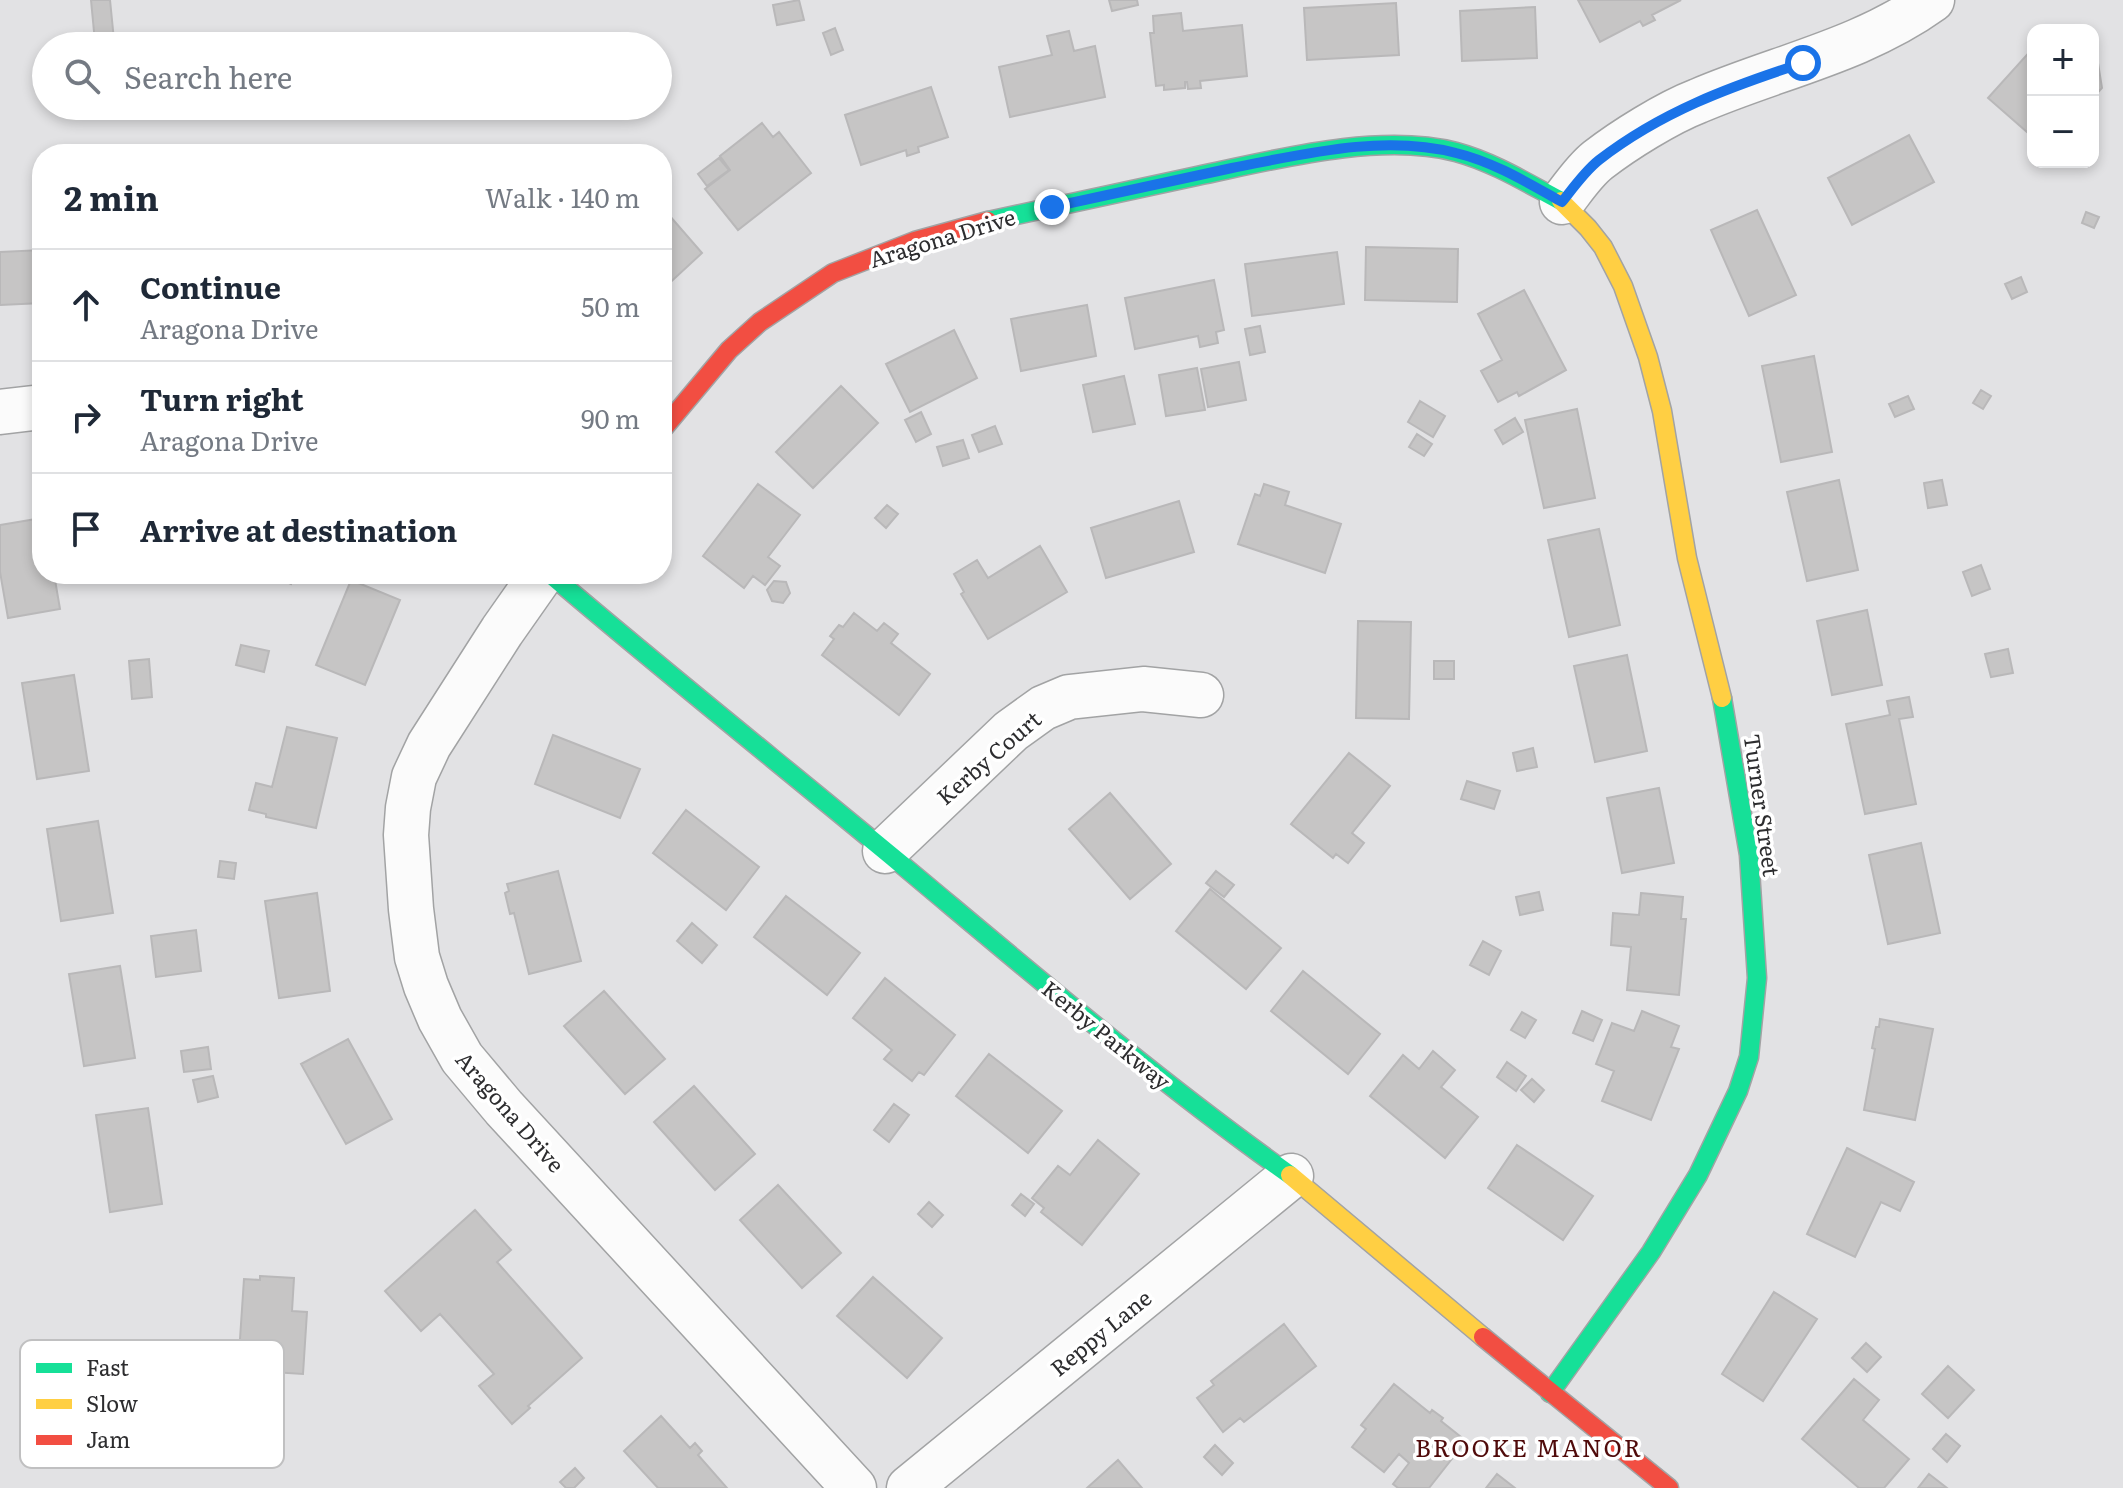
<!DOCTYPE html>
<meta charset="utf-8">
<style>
:root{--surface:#fff;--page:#f2f2f3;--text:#1f2937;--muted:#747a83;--line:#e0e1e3}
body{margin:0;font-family:Literata,serif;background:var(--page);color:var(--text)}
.controls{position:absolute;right:24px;top:24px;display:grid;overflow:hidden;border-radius:16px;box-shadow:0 4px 12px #0003}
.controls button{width:72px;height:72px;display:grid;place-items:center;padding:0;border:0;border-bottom:2px solid var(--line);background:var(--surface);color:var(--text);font:40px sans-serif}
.stop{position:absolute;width:24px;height:24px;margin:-18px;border:6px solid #1a73e8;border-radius:50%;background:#fff}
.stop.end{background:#1a73e8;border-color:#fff;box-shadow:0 2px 8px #0008}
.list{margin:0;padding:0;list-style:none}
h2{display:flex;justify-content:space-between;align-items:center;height:104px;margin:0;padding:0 32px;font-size:34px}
h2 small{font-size:26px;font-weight:400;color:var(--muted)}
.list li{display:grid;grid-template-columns:52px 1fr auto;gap:24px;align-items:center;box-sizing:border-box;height:112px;padding:0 32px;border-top:2px solid var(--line)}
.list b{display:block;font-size:30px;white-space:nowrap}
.list p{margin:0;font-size:26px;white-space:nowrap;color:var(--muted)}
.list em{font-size:26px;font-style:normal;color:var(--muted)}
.icon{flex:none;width:44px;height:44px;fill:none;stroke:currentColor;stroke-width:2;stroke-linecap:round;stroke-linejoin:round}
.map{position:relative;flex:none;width:2123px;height:1488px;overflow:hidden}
.search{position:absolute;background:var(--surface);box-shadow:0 4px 12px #0003;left:32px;top:32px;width:640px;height:88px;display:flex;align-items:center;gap:20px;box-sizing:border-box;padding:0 28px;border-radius:44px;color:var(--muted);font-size:30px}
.panel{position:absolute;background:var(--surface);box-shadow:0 4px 12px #0003;left:32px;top:144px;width:640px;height:440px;border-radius:32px}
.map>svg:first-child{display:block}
</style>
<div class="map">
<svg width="2123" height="1488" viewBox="0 0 2123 1488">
<rect width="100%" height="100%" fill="#e2e2e4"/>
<!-- building -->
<path fill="#c6c5c5" stroke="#b9b8b9" stroke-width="2" d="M91 0H110L114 40 95 42Z
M799 0 804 20 777 25 773 5Z
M1109 0H1137L1138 5 1112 11Z
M1578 0H1681L1652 15 1655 20 1643 26 1640 21 1600 42Z
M1396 3 1399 55 1307 60 1304 8Z
M1535 7 1537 58 1462 61 1460 11Z
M1181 13 1183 31 1242 25 1247 76 1200 81 1201 88 1188 89 1187 82H1185V88L1164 90V85L1156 86 1150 33H1154L1153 16Z
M835 28 843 50 831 55 823 33Z
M1069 31 1074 51 1095 46 1105 97 1010 117 999 67 1052 55 1047 36Z
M582 41 583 46H554L553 43Z
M2033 48V125L2027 132 1988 98Z
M2093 58 2098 63 2102 88 2093 98Z
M931 87 948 137 918 147 919 152 907 156 906 150 861 165 845 115Z
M94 106H112L113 117 95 119Z
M762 123 773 137 779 132 811 173 738 230 705 189 730 170 720 156Z
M1909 135 1934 182 1852 225 1828 178Z
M719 158 729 170 707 186 698 174Z
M662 207 702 253 662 290Z
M1757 210 1796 295 1749 316 1711 230Z
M2086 212 2099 217 2094 228 2082 223Z
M1366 247 1458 249 1457 302 1365 300Z
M42 250V303L0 305V252Z
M1337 252 1344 304 1252 316 1245 264Z
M2021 277 2027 292 2012 299 2005 284Z
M1214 280 1224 330 1216 332 1218 343 1200 347 1198 336 1135 349 1125 298Z
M1524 290 1566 370 1519 396 1517 392 1498 402 1481 371 1502 360 1478 314Z
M1087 305 1096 356 1021 371 1011 319Z
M1260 326 1265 352 1250 355 1245 329Z
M954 330 977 378 910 412 886 364Z
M1814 356 1832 452 1781 462 1762 366Z
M1239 362 1246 400 1208 407 1201 369Z
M1197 368 1205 410 1166 416 1159 375Z
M1124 376 1135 424 1093 432 1083 385Z
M841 386 878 423 813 488 776 452Z
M1981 390 1991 396 1983 409 1973 403Z
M1908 396 1914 409 1895 417 1889 404Z
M1420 401 1445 416 1433 437 1408 422Z
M1577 409 1595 498 1544 508 1525 420Z
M921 412 931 434 916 442 905 420Z
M1515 418 1523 432 1503 444 1495 430Z
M995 426 1002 444 979 452 972 435Z
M1417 434 1432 444 1424 456 1409 447Z
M963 440 969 458 943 466 937 447Z
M1839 480 1858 570 1807 581 1787 492Z
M1942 480 1947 505 1928 508 1924 483Z
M758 484 800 515 768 557 780 566 765 585 753 576 744 588 703 556Z
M1264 484 1289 492 1285 505 1341 524 1325 573 1238 544 1255 494 1260 496Z
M1179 501 1194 552 1106 578 1091 528Z
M887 505 898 514 886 528 875 518Z
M42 518V574H54L60 609 8 618 0 572V525Z
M1599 529 1620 625 1569 637 1548 540Z
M1040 546 1067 592 988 639 961 594 964 592 954 574 977 560 988 578Z
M1981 565 1990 589 1972 596 1963 572Z
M268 574H296L291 584Z
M351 580 400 600 365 685 316 665Z
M774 581 786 582 790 593 783 603 772 601 767 590Z
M1867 610 1882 685 1832 695 1817 621Z
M854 613 877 631 884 623 898 634 891 643 930 674 899 715 822 655 834 639 830 636 839 625 843 627Z
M1358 621 1411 622 1409 719 1356 718Z
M241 645 269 651 264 672 236 665Z
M2008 649 2013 673 1991 677 1985 654Z
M1627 655 1647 751 1595 762 1574 666Z
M149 659 152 697 132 699 129 661Z
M1434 661H1454V679H1434Z
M74 675 89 771 37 779 22 683Z
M1909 697 1913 717 1899 719 1916 804 1865 814 1846 724 1890 715 1887 701Z
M287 727 337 738 316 828 266 817V814L249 810 256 783 272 787Z
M553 735 640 769 620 818 535 784Z
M1533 748 1537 767 1517 771 1513 753Z
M1349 753 1390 786 1352 833 1364 843 1348 863 1336 854 1333 858 1291 824Z
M1467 781 1500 791 1494 809 1461 799Z
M1659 788 1674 863 1622 873 1607 798Z
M1110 793 1171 864 1130 899 1069 829Z
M686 810 759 867 726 910 653 853Z
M98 821 113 913 61 921 47 829Z
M1921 843 1940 933 1888 944 1869 855Z
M220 861 236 863 234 879 218 877Z
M558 871 581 961 529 974 514 913 510 914 505 893 509 891 507 884Z
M1216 871 1234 885 1224 897 1206 883Z
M1210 889 1281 948 1246 989 1176 931Z
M1539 892 1543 910 1520 915 1516 897Z
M317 893 330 991 279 998 265 901Z
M1641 893 1683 897 1681 919H1686L1679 995 1627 990 1631 947 1611 945 1613 913 1639 915Z
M786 896 860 953 827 995 754 937Z
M692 923 717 945 702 963 677 941Z
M196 930 201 971 156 977 151 936Z
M1483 941 1501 951 1489 975 1470 965Z
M120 966 135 1058 84 1066 69 974Z
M1303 971 1380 1034 1348 1074 1271 1011Z
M885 978 955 1035 924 1075 919 1072 912 1081 884 1059 892 1050 853 1018Z
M604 991 665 1059 625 1094 564 1026Z
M1582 1011 1602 1020 1593 1041 1573 1033Z
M1642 1011 1679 1026 1671 1047 1679 1049 1651 1120 1602 1101 1614 1071 1596 1064 1612 1023 1634 1031Z
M1522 1012 1536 1020 1525 1038 1511 1030Z
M1880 1019 1933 1029 1915 1120 1864 1110 1875 1049 1872 1048 1876 1027H1879Z
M348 1039 392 1119 346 1144 301 1064Z
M208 1047 211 1069 184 1072 181 1051Z
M1433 1051 1455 1070 1441 1087 1478 1117 1445 1158 1370 1096 1403 1055 1419 1069Z
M989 1054 1062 1111 1028 1153 956 1096Z
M1507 1062 1526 1076 1516 1091 1497 1077Z
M213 1076 218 1097 198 1102 193 1080Z
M1532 1079 1544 1090 1534 1102 1521 1090Z
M694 1086 755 1154 715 1190 654 1122Z
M894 1104 909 1115 889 1142 874 1130Z
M148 1108 162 1204 110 1212 96 1115Z
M1098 1140 1139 1174 1082 1245 1041 1212 1044 1208 1032 1198 1058 1166 1070 1175Z
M1517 1145 1593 1196 1563 1240 1488 1188Z
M1847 1148 1914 1182 1900 1211 1881 1202 1855 1257 1807 1234Z
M778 1185 841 1253 802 1288 740 1220Z
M1021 1194 1034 1204 1025 1216 1012 1205Z
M929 1202 943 1215 932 1227 918 1214Z
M475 1210 511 1250 497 1262 582 1358 528 1406 530 1408 512 1424 479 1386 494 1374 440 1314 421 1331 385 1291Z
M260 1276 294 1278 292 1311 307 1312 303 1374 257 1371 258 1354H239L244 1279 260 1280Z
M873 1277 942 1338 907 1378 837 1316Z
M1774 1292 1817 1319 1763 1401 1722 1374Z
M1284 1324 1316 1366 1244 1422 1240 1418 1223 1432 1197 1398 1214 1385 1211 1381Z
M1866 1343 1881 1357 1867 1372 1852 1358Z
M1948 1366 1974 1390 1948 1418 1922 1394Z
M1854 1379 1879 1400 1863 1420 1909 1459 1884 1488H1859L1802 1439Z
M1394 1384 1430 1413 1432 1410 1443 1418 1441 1421 1466 1441 1429 1488H1398L1393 1484 1409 1463 1399 1454 1384 1472 1352 1447 1366 1429 1361 1425Z
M661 1416 690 1448 695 1443 702 1451 698 1455 727 1488H658L624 1451Z
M1946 1434 1960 1446 1947 1462 1933 1449Z
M1215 1445 1233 1463 1222 1475 1204 1457Z
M1118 1460 1142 1488H1087Z
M575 1468 584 1478 574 1488H566L560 1482Z
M1497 1474 1515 1488H1486Z
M1929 1474 1947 1488H1918Z"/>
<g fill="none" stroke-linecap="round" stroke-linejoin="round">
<!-- street casing -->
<g stroke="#a2a3a4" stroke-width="47">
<path id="street" d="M1562 202C1573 188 1584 171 1598 160 1624 140 1667 113 1698 101 1777 67 1861 51 1932 0
M0 412 42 407
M542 574 502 631 429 745 414 777 408 808 406 835 411 909 417 957 426 986 440 1019 462 1058 504 1108 854 1488
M885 851 1011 731 1043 708 1069 697 1143 689 1201 695
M909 1488 1291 1176"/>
</g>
<!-- fast casing -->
<g stroke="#a2a3a4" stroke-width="21">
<path id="fast" d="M988 221C1057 206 1127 191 1197 176 1274 160 1378 132 1456 152 1493 162 1527 183 1561 201
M550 574C666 673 784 767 901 864 1028 970 1155 1079 1290 1175
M1550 1393 1651 1252 1698 1175 1738 1091 1749 1057 1757 978 1749 855 1722 698"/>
</g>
<!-- slow casing -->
<g stroke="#a2a3a4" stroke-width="21">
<path id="slow" d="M1561 201 1588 228 1603 247 1623 286 1648 357 1662 411 1687 558 1722 698
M1290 1175 1483 1337"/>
</g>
<!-- jam casing -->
<g stroke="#a2a3a4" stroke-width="21">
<path id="jam" d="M662 430 729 350 760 322 833 273 915 241 988 221
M1483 1337 1669 1488"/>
</g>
<!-- street -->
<use href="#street" stroke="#fbfbfb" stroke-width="44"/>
<!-- fast -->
<use href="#fast" stroke="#16e098" stroke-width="18"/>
<!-- slow -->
<use href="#slow" stroke="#ffcf43" stroke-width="18"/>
<!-- jam -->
<use href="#jam" stroke="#f24e42" stroke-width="18"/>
</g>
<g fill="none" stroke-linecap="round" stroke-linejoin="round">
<!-- route -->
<path stroke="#1a73e8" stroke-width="10" d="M1052 207C1112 194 1172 181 1232 168 1304 154 1384 134 1456 153 1494 162 1528 183 1562 202 1573 188 1585 171 1599 160 1661 112 1729 87 1803 63"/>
</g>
<g text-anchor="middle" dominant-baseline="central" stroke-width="7" stroke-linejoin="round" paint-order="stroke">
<!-- street labels -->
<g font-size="22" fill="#2d2d2f" stroke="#fff">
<text transform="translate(942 237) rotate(-17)">Aragona Drive</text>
<text transform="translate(988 757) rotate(-41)">Kerby Court</text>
<text transform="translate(1763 805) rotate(82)">Turner Street</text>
<text transform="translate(1107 1034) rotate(39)">Kerby Parkway</text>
<text transform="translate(511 1111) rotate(49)">Aragona Drive</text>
<text transform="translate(1100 1332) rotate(-39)">Reppy Lane</text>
</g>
<!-- neighbourhood labels -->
<g font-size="24" letter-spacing="2" fill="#500b0b" stroke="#fff">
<text x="1529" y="1446">BROOKE MANOR</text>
</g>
</g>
<!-- legend -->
<rect x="20" y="1340" width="264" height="128" rx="12" fill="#fff" stroke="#c0c0c1" stroke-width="2"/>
<rect x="36" y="1363" width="36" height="10" fill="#16e098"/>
<rect x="36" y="1399" width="36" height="10" fill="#ffcf43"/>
<rect x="36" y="1435" width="36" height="10" fill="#f24e42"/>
<g font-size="22" fill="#2d2d2f">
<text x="86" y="1376">Fast</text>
<text x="86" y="1412">Slow</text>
<text x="86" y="1448">Jam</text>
</g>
</svg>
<div class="controls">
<button>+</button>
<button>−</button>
</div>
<div class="stop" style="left:1803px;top:63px"></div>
<div class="stop end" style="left:1052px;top:207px"></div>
<div class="search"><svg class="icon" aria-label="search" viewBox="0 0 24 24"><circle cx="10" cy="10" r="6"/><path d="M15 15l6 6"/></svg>Search here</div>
<section class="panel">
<h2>2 min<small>Walk · 140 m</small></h2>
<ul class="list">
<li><svg class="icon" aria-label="ahead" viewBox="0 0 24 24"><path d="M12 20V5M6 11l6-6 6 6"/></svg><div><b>Continue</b><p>Aragona Drive</p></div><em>50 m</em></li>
<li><svg class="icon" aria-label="right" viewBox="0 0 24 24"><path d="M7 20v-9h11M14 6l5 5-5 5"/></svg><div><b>Turn right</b><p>Aragona Drive</p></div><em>90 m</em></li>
<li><svg class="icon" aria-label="arrive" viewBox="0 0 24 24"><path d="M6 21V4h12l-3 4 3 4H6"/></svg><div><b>Arrive at destination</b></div></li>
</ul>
</section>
</div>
